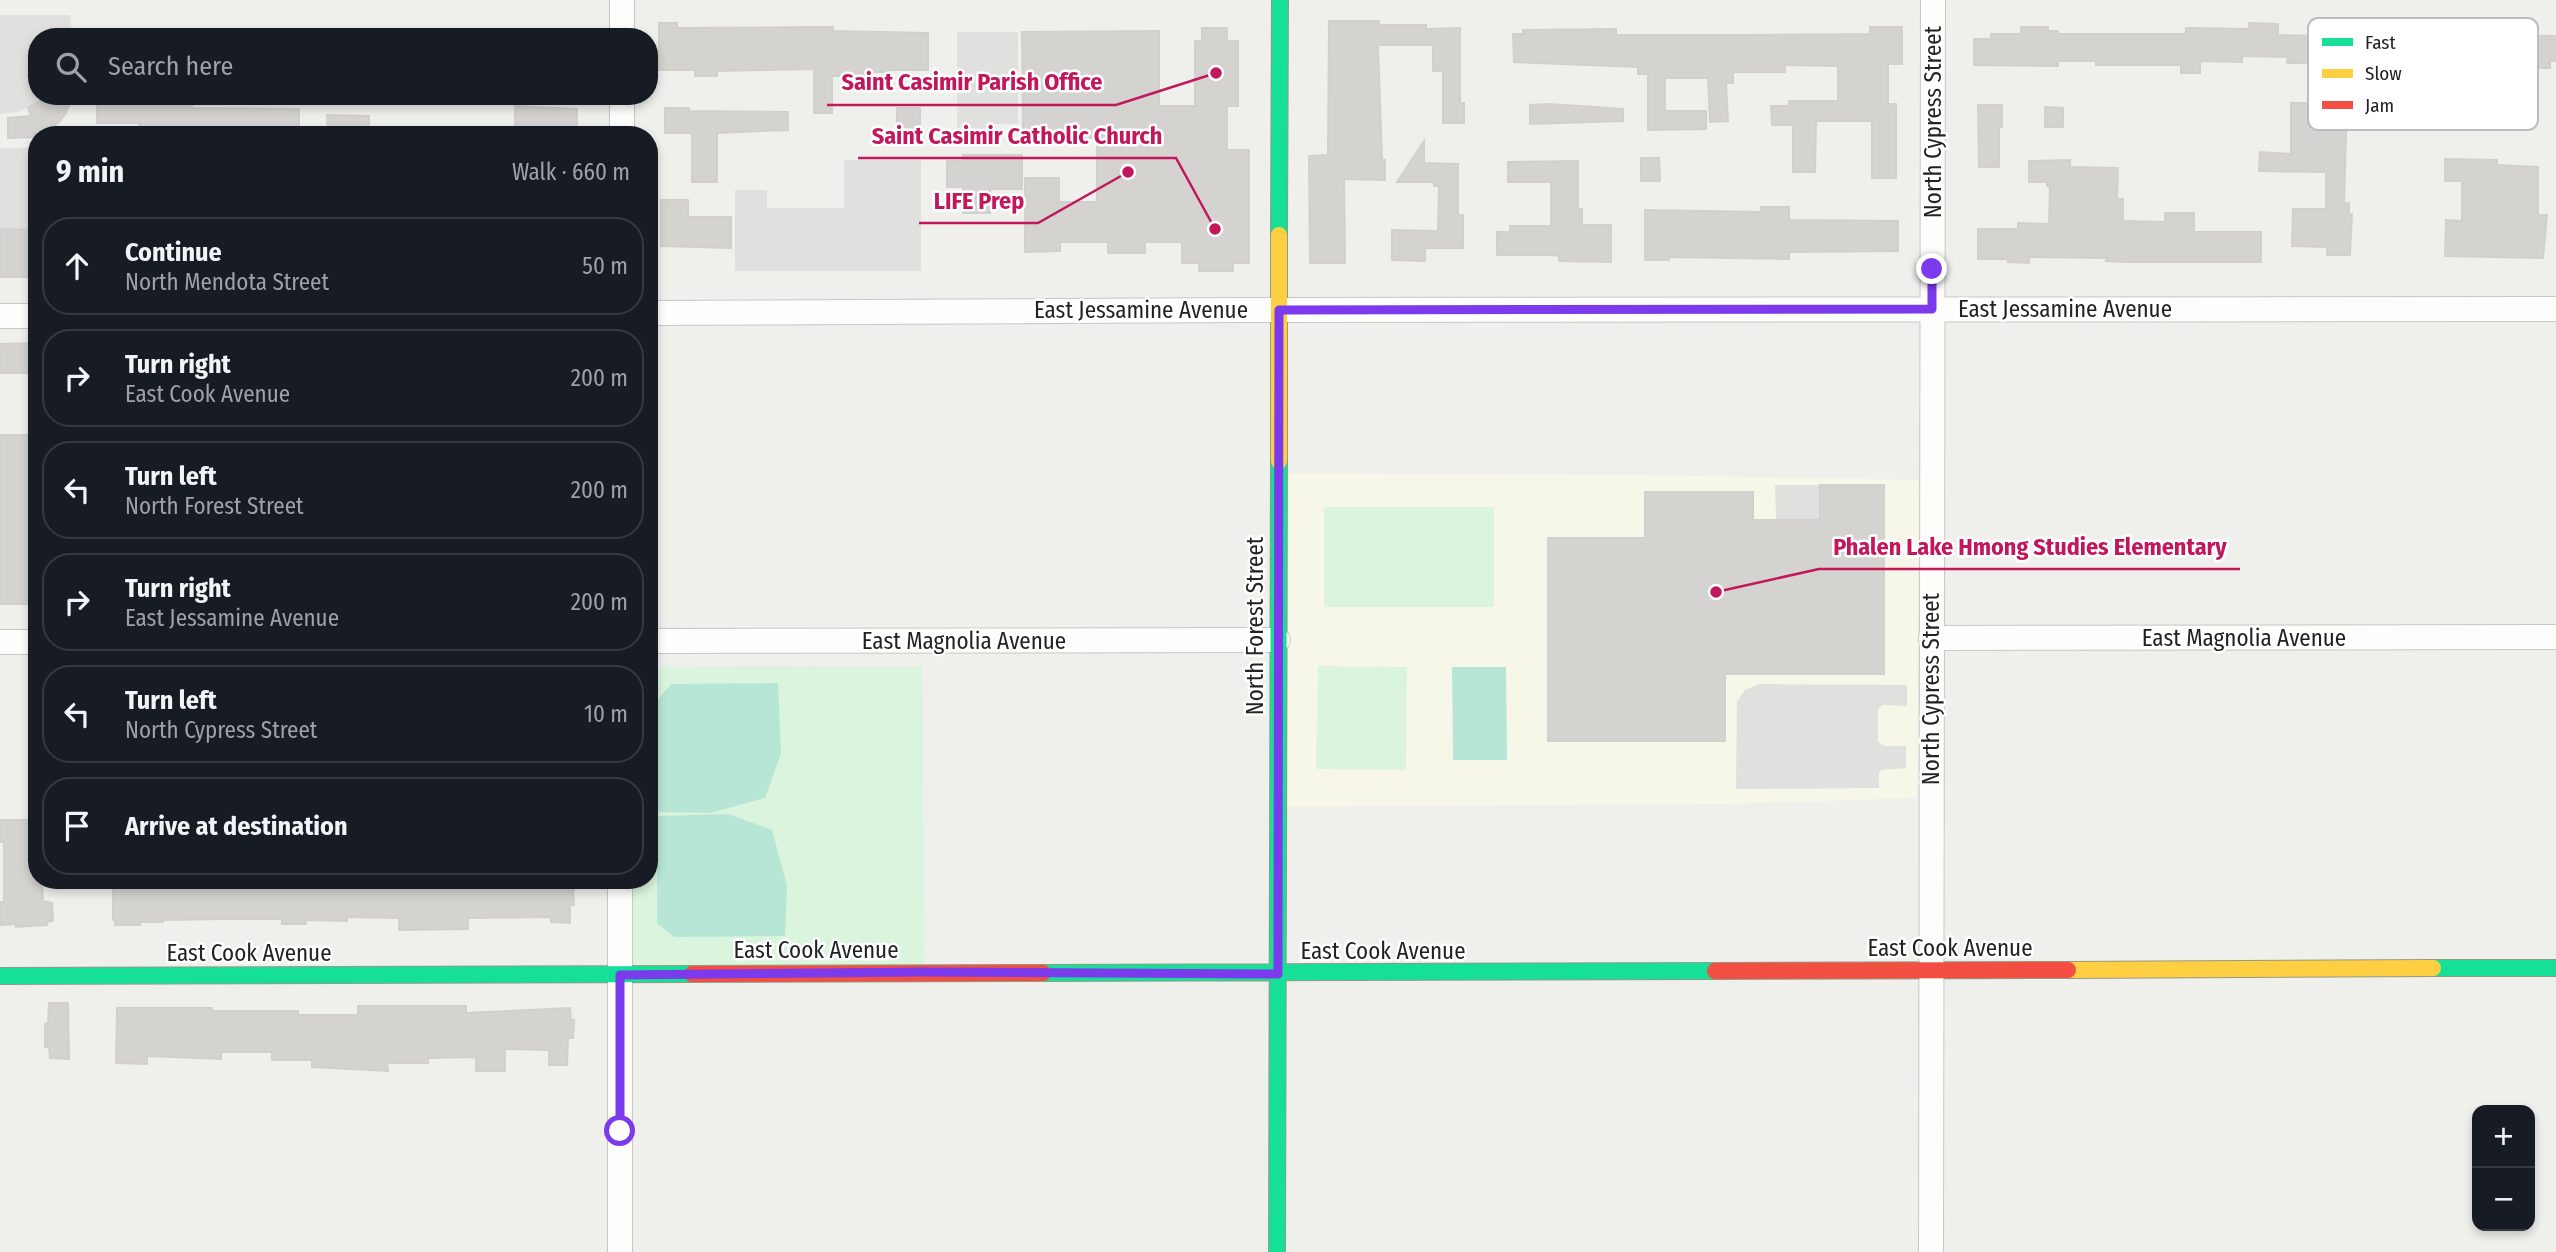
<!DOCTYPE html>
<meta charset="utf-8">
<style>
:root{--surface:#171b24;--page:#242831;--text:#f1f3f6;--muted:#9ea1a6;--line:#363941}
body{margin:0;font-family:"Fira Sans Condensed",sans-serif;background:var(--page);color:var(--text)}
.controls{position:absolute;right:21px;bottom:21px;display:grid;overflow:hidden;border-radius:14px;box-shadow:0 4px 10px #0003}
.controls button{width:63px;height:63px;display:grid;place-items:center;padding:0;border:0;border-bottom:2px solid var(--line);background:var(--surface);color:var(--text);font:35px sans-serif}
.stop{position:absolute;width:21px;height:21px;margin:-16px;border:5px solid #7c3aed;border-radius:50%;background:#fff}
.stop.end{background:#7c3aed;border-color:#fff;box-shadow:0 2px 7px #0008}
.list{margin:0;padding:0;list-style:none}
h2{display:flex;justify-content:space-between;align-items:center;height:91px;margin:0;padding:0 28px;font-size:30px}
h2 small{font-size:23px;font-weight:400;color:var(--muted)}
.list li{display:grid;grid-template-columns:46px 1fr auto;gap:21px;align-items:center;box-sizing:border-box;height:98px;margin:0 14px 14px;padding:0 14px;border:2px solid var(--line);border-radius:28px}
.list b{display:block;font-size:26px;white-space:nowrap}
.list p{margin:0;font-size:23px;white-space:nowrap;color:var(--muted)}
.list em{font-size:23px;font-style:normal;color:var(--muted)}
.icon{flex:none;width:38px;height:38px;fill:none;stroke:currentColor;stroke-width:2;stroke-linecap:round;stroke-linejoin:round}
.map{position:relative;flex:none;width:2556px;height:1252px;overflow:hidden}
.search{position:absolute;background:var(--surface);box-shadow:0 4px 10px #0003;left:28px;top:28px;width:630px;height:77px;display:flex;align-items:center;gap:18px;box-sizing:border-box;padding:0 24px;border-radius:28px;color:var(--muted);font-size:26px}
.panel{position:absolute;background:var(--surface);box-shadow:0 4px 10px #0003;left:28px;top:126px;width:630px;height:763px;border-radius:28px}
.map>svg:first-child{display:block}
</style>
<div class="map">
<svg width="2556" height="1252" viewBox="0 0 2556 1252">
<rect width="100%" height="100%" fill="#efefeb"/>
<!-- education -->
<path fill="#f6f7e8" d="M1278 473 1644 475 1919 480 1917 798 1727 804 1278 807Z"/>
<!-- park -->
<path fill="#daf4dd" d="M1324 507H1494V607H1324Z
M922 666 924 972 620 975 621 880H649V667Z
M1318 666 1407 667 1406 770 1316 769Z"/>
<!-- pitch -->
<path fill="#b7e6d7" d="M1452 667H1506L1507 760H1453Z
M778 683 781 754 765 798 710 813 658 812 657 701 671 684Z
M728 814 772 830 787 885 785 936 674 937 657 923V816Z"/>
<!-- parking -->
<path fill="#e0e0de" d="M0 15H70L72 32H46V37H37V96H44L43 100 18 112 0 114Z
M957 32H1018V124H994V130H957Z
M0 148H37V229H0Z
M844 160H921V271H735V190H767V208H844Z
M1775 485H1820V520H1776Z
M1759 684 1907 685V706L1883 705 1878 709V742L1885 746H1906V768L1881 770 1879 773V788L1736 789 1737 701 1745 690Z"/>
<!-- building -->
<path fill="#d4d3d0" stroke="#d2d0cc" stroke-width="2" d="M1329 21H1379V25H1426V29L1460 28V103H1464V123H1443V71H1433V45H1378L1382 160H1385V180L1344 179 1345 263H1310L1309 156 1328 155Z
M659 23H677V28L833 27V31L928 33V70H891V72H868V76H832V113H814V69L717 71V76H695V70H659Z
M2249 23 2278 24V35L2328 36V29H2388L2389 32H2423V29H2439V35L2556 36V61H2550V68H2536V116L2460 120V122H2441V125H2401V128H2381V105H2445V100H2459V66H2450V56H2398L2399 69H2393L2394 74 2371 75 2370 61 2319 60V63H2287L2288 57 2242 56V62L2200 61V73H2181V65H2096V61H2058V66L1974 65V39H1991V34H2021V27H2048V31H2058V34H2186V28L2249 29Z
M1870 27H1902V64H1888V104H1896V178H1872V121H1816L1815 172H1793V125H1772L1771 106H1789V101H1838V66L1785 65V72H1733V83H1726L1728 121 1710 122 1708 78H1665V111H1706V129L1648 130V74H1638V67L1514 62 1513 34H1523V30L1616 29V35H1745L1870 34Z
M1202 28H1227V41H1238V106H1227V150H1249V263H1233V271H1199V263H1182V242H1145V253H1108V242H1060V251L1025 252V178H1059V202H1097V138H1023L1022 32 1159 31V106H1195V41H1202Z
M44 96H73L66 113 59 122 45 132 35 137 8 138V118L31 116 28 108 43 100Z
M2325 100 2347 101 2344 203H2349V214H2352L2350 255H2327V247L2292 246 2293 209H2326V172L2259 171 2260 152 2291 154V103H2325Z
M97 104H142L192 105V108L299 109V131L139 127V123H97Z
M1549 104 1623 109V121L1530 124V105Z
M1978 105H2002V127H1999V167H1979Z
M515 106 577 109V132H515Z
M2045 107 2063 108V127H2045Z
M665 108H689V111L788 112V130L717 133V182H692V133H665Z
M897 108H920V131H897Z
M327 115 369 116V135L328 134Z
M1424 141V163L1458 164V215H1463V248H1425V261L1392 260V230L1438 231 1439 186H1434V182H1397Z
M963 155H1022V189H990V213H963V187H947V161H963Z
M1641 158H1659L1660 181H1641Z
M2445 159 2497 160V165L2538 167V215H2547L2543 258 2445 256 2446 220 2462 221V181H2445Z
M2070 160V167L2118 168 2117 199H2123V221L2165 222V213H2194V232H2261V262H2127L2106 261 2107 258 2029 257V263L2008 262V259H1978V229H2018V223L2049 224 2050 186H2047V182H2029V161Z
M1578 161V209H1582V225H1611V262L1559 261V256L1551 255H1497V232H1510V226H1551V182H1508V162Z
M661 200H688V217H731V248L661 246Z
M1761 207H1789V220L1898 221V251L1789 252V259L1669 257V260H1645V210L1761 212Z
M0 229 37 230V277H0Z
M37 343V373H0V344Z
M0 435H37V604H0Z
M1820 485H1884V674H1725V741H1548V538H1645V492H1753V520H1820Z
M0 820H37V880H42L43 901 52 903 53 921 47 922V925L16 927V924L0 925V902H4V842H0Z
M156 880H573L574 905H570V923L551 922V917L468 918V929L399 930V918L347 917V921L305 920 306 924H282V919H222L163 920V922H140V925H115V920H113V885H156Z
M49 1003H68L69 1059 50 1058 49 1047H45V1024L48 1023Z
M358 1006H466V1013L570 1008 571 1020H574L573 1038H568L567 1065H549V1050L505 1049V1071H476V1057L428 1058V1063H387L388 1071 312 1067V1060H272V1052H221V1059L147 1056V1064L116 1063 117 1008H212V1011H298V1015H358Z"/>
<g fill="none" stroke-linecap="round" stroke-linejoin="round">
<!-- street casing -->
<g stroke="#c7c7c5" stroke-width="26">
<path id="street" d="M622 37V0
M622 135V96
M649 313 1244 310 2556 309
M0 316H37
M1931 638 2556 637
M649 641 1278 640
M0 642H37
M620 1252V880
M1931 1252 1933 0"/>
</g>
<!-- fast casing -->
<g stroke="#959a82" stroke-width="18">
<path id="fast" d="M1279 235 1280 0
M2433 968H2556
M1043 973 1715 971
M0 976 692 974
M1277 1252 1279 461"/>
</g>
<!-- slow casing -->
<g stroke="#959a82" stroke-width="18">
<path id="slow" d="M1279 461V235
M2068 970 2433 968"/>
</g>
<!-- jam casing -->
<g stroke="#959a82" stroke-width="18">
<path id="jam" d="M1715 971 2068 970
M692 974 1043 973"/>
</g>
<!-- street -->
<use href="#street" stroke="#fdfdfc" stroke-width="24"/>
<!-- fast -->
<use href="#fast" stroke="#16e098" stroke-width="16"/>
<!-- slow -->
<use href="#slow" stroke="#ffcf43" stroke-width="16"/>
<!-- jam -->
<use href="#jam" stroke="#f24e42" stroke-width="16"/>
</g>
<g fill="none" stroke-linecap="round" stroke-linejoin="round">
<!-- route -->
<path stroke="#7c3aed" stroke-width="9" d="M620 1131V975L924 972 1278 974 1279 310 1932 309V269"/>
</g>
<g text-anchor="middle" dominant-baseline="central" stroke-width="5" stroke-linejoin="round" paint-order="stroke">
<!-- street labels -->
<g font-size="23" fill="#222" stroke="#fff">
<text transform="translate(1933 122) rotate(-90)">North Cypress Street</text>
<text x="2065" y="309">East Jessamine Avenue</text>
<text x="1141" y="310">East Jessamine Avenue</text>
<text transform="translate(1255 626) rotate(-90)">North Forest Street</text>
<text x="2244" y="638">East Magnolia Avenue</text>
<text x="964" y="641">East Magnolia Avenue</text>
<text transform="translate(1931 689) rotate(-90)">North Cypress Street</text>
<text x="1950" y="948">East Cook Avenue</text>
<text x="816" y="950">East Cook Avenue</text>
<text x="1383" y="951">East Cook Avenue</text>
<text x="249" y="953">East Cook Avenue</text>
</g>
</g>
<!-- legend -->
<rect x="2308" y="18" width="230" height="112" rx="10" fill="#fff" stroke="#bdbdbd" stroke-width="2"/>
<rect x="2322" y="38" width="31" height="8" fill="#16e098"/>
<rect x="2322" y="69" width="31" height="9" fill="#ffcf43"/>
<rect x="2322" y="101" width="31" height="8" fill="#f24e42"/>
<g font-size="19" fill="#222">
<text x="2365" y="49">Fast</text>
<text x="2365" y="80">Slow</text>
<text x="2365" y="112">Jam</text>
</g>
<!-- callouts -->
<path fill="none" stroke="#c2185b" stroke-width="2.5" d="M1216 73L1116 105H827M1215 229L1176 158H858M1128 172L1038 223H919M1716 592L1819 569H2240"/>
<g fill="#c2185b" stroke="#fff" stroke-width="2.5">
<circle cx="1216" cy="73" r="7"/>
<circle cx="1215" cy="229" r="7"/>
<circle cx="1128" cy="172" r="7"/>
<circle cx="1716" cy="592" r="7"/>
</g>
<g font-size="24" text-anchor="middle" font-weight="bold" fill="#c2185b" stroke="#fff" stroke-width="5" stroke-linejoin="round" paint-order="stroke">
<text x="972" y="90">Saint Casimir Parish Office</text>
<text x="1017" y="144">Saint Casimir Catholic Church</text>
<text x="979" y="209">LIFE Prep</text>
<text x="2030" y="555">Phalen Lake Hmong Studies Elementary</text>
</g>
</svg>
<div class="controls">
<button>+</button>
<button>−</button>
</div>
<div class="stop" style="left:620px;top:1131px"></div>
<div class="stop end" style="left:1932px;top:269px"></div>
<div class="search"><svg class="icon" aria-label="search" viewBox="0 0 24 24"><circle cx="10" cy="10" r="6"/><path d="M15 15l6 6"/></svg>Search here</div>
<section class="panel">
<h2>9 min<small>Walk · 660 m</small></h2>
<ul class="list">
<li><svg class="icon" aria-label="ahead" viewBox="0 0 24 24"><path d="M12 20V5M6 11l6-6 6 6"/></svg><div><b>Continue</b><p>North Mendota Street</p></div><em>50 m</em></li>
<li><svg class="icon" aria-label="right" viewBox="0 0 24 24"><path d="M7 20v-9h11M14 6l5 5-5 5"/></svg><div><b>Turn right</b><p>East Cook Avenue</p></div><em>200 m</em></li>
<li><svg class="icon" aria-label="left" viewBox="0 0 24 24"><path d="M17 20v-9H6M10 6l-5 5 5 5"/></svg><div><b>Turn left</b><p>North Forest Street</p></div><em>200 m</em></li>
<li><svg class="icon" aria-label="right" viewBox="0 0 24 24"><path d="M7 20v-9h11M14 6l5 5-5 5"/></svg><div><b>Turn right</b><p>East Jessamine Avenue</p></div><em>200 m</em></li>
<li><svg class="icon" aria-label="left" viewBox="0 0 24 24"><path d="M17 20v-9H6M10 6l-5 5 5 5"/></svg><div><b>Turn left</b><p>North Cypress Street</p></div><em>10 m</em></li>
<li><svg class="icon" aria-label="arrive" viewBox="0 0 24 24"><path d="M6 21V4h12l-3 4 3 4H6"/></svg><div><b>Arrive at destination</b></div></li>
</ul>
</section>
</div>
